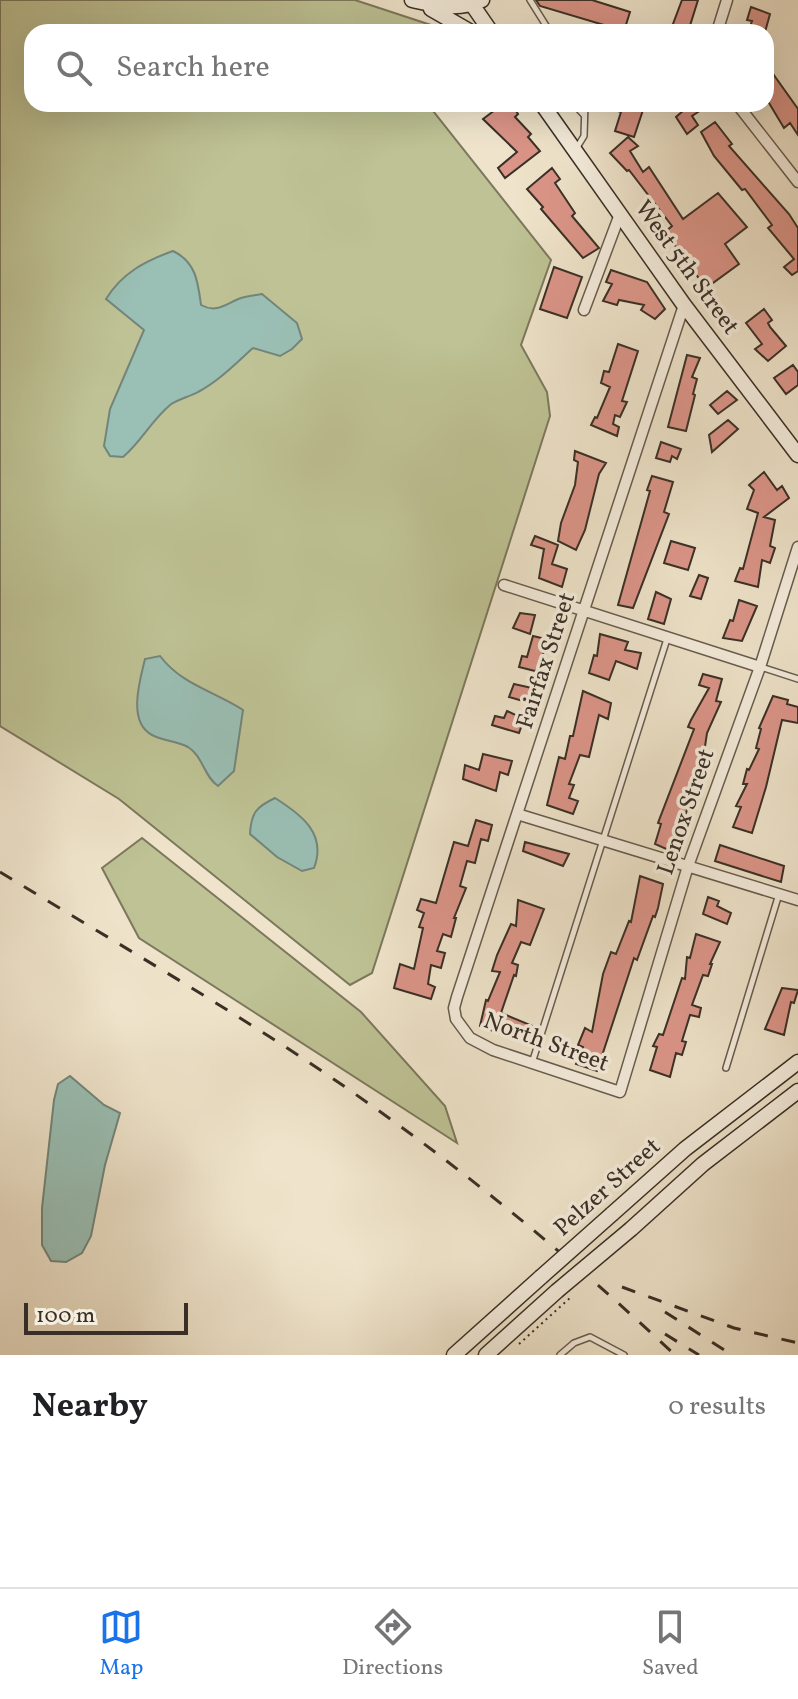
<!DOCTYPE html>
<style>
:root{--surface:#fff;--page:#f2f2f2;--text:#202124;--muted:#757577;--line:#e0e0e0;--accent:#1a73e8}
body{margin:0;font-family:Vollkorn,serif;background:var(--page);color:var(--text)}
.scale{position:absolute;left:24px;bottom:20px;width:164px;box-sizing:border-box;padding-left:8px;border:4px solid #392f26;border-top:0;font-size:22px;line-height:28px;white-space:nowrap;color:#392f26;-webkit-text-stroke:6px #f5eddd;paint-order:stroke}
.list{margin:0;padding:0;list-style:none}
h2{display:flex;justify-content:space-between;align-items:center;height:104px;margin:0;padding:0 32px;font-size:34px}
h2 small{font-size:26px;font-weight:400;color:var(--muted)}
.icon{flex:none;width:44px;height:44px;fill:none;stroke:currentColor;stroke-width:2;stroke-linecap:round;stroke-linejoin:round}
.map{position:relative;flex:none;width:798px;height:1355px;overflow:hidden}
.search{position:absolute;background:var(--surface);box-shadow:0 8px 32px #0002;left:24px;right:24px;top:24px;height:88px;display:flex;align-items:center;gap:20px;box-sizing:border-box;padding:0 28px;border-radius:24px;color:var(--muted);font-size:30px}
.sheet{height:232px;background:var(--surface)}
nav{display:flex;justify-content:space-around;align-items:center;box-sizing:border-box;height:112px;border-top:2px solid var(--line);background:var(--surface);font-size:22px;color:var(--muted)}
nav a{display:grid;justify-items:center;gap:4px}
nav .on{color:var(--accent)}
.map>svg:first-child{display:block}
</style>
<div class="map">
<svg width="798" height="1355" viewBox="0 0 798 1355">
<rect width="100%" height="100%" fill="#efe4cb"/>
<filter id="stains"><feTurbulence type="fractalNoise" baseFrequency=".0025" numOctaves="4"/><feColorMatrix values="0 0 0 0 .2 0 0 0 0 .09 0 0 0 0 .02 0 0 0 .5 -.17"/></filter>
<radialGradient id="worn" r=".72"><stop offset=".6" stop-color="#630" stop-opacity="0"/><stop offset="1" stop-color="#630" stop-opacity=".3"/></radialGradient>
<!-- green -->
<path fill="#bec294" stroke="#7c785d" stroke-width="2" d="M0 0H355L434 26 445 32H32V104H433L430 107 551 260 521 345 547 392 550 416 372 973 350 985 119 799 0 726Z
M142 838 361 1012 445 1106 457 1143 139 938 102 868Z"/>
<!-- water -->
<path fill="#9abfb4" stroke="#73857b" stroke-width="2" d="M173 251C196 262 198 282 201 305 217 314 227 303 241 298 248 296 256 295 262 294L297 323 302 339 292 349 280 356 253 348C236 363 219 381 198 392 189 397 178 399 170 405 151 421 141 442 123 457L110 456 104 446 110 409 144 330 106 299C122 273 145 261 173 251Z
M160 656C182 685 214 691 243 710L234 771 218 786C204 777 203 756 188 747 177 741 163 741 152 735 127 722 140 680 145 659Z
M275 798C302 815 327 834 314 868L302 871 277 857 250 834C251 813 256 807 275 798Z
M70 1076 104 1105 120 1113 105 1165 91 1236 82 1253 66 1262 51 1261 42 1245V1208L54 1100 58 1084Z"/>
<!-- building -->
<path fill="#dc9589" stroke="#392f26" stroke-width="2" d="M536 0H592L630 12 624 31 540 6Z
M682 0H698L688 32H670Z
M751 7 770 14 765 32H748L752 21 747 20Z
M766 64 798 109V135L790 123 784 128 766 98Z
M503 104H512L518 114 515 117 531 134 528 137 540 151 505 178 498 168 517 152 483 119Z
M603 104H645L634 137 615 131 621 112 603 106Z
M677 104H696L701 110 692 116 698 125 687 134 676 117 684 110Z
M715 122 732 144 729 146 789 214 798 228V271L792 275 784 267 794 259 768 228 772 225 745 189 742 190 714 156 701 132Z
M628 137 638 146 630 151 643 172 649 167 683 219 718 193 747 227 725 244 739 264 706 288 665 232 672 226 629 170 627 171 610 153Z
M552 168 560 179 555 183 575 213 572 216 599 248 583 258 541 209 543 207 527 189Z
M554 267 582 277 567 318 540 309Z
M611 270 647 282 665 309 655 319 641 310 644 305 619 300 617 305 603 301 612 284 606 282Z
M764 309 772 320 768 323 770 327 786 346 768 361 755 349 762 344 746 323Z
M618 344 638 351 622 401 627 402 620 417 615 415 613 424 619 427 617 436 591 425 595 417 597 418 610 387 601 383 604 371 609 372Z
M687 355 700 358 692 377 697 379 693 394 695 395 686 431 668 427Z
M793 365 798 372V385L786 394 774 378Z
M727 391 737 400 718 414 710 405Z
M728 420 738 429 712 452 709 435Z
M661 442 681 449 677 459 672 456 670 462 656 458Z
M575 451 606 463 599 474 585 530 576 550 558 541 561 523 575 485 578 462 574 460Z
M764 472 777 490 782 486 789 498 764 517 775 520 770 546 775 548 770 563 762 560 758 587 735 581 740 568 743 569 758 513 747 509 754 490 749 485Z
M652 476 673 482 664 512 669 514 633 608 618 605 650 491 647 490Z
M535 536 558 545 552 564 567 569 562 587 539 578 544 549 531 545Z
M671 541 695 548 688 570 664 563Z
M699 575 708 578 701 599 690 596Z
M656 592 671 599 664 624 648 619Z
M739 600 757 606 742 641 723 638 730 620 733 621Z
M520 613 535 615 530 634 513 628Z
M600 634 628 642 625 650 641 653 637 669 616 661 609 680 589 673 594 655 597 656Z
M533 636 550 640 547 651 544 650 539 672 519 667 522 656 527 657Z
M703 674 722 679 716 701 721 702 707 733 704 753 695 779 697 780 683 822 682 831 673 852 655 844 661 824 658 823 694 729 688 727 691 720 709 688 699 685Z
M514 684 532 688 530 703 509 697Z
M583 691 611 703 608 719 599 715 589 757 580 755 569 784 574 785 569 798 578 801 573 814 547 805 559 757 565 759 570 736H573Z
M773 696 788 700 787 704 798 707V723L782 720 766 787 752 833 733 827 741 807 736 806 747 784H743L747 769 749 770 759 749 756 748 761 729 759 728Z
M507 711 524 719 519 733 492 725 495 716 504 718Z
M483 754 512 761 508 775 500 772 496 791 463 779 465 765 479 770Z
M476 820 492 825 488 841 481 839 475 863 467 861 460 886 466 888 454 918H456L451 937 443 934 437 951 445 953 441 968 431 965 428 984 435 987 431 999 394 988 400 964 414 969 423 928 419 927 424 913 417 910 421 899 436 903 454 842 468 846Z
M525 842 569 854 563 866 523 851Z
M720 845 784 866 781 882 715 861Z
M640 876 663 884 658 908 655 917 653 916 637 960 634 958 597 1071 576 1064 583 1047 578 1045 585 1028 592 1032 603 974 611 952 616 954 629 921 631 922Z
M708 897 719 901 717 906 731 913 727 924 703 914Z
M518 900 544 909 530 945 521 942 512 963 518 965 516 976 514 975 501 1013 535 1027 531 1039 494 1027 493 1031 480 1026 486 1000 488 1001 500 972 492 971 497 955 511 924 516 926Z
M696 934 720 942 710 964H712L708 976 703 975 692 1005 701 1008 699 1017 690 1015 682 1041 686 1042 682 1055 676 1053 670 1077 650 1070 657 1047 653 1046 659 1034 663 1035 682 978 685 979 687 957 690 958Z
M782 988 798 990 794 1003 791 1002 784 1035 765 1029Z"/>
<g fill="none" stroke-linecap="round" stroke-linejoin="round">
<!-- lane casing -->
<g stroke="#665c4f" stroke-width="8">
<path id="lane" d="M530 0 550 32
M574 104 584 115
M576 149 584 136 585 104
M761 667 798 679
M532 1063 667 639
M726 1068 779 894
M560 1355 574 1343 590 1337 624 1355"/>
</g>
<!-- street casing -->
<g stroke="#665c4f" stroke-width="13">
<path id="street" d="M717 32 727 0
M737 104 798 182
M684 305 457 997 454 1008 456 1019 470 1038 493 1050 620 1092 688 866 760 667 798 547
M584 310 620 214
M504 585 760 667
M517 814 798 900"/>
</g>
<!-- secondary casing -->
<g stroke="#392f26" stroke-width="17">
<path id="secondary" d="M412 0C435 5 459 11 482 0
M469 0 491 32
M431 9 471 32
M542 104 684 305 798 455
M612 1214 685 1149 798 1062
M631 1229 703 1164 798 1091
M454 1355 541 1277
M486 1355 557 1291"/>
</g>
<!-- path -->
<path stroke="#392f26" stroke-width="2" stroke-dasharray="2 4" stroke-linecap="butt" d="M519 1344 571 1297"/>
<!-- lane -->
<use href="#lane" stroke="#f5eddd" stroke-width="5"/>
<!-- street -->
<use href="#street" stroke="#f5eddd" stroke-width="10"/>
<!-- secondary -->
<use href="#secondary" stroke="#f5eddd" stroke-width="14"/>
<!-- rail -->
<path stroke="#392f26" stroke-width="3" stroke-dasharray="14 14" stroke-linecap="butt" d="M0 872C90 927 181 980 270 1037 414 1129 550 1238 675 1355
M622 1287 734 1328 798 1343
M665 1312 732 1355
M665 1334 699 1355"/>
<!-- secondary-bridge casing -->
<g stroke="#392f26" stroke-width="17" stroke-linecap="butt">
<path id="secondary-bridge" d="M541 1277 612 1214
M557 1291 631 1229"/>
</g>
<!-- secondary-bridge -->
<use href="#secondary-bridge" stroke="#f5eddd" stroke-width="14"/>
</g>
<g text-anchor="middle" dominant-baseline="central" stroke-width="7" stroke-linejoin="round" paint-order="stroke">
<!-- street labels -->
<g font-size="24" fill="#392f26" stroke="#f5eddd">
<text transform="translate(686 268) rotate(54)">West 5th Street</text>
<text transform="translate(547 661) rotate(-72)">Fairfax Street</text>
<text transform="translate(687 812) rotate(-71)">Lenox Street</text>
<text transform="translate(546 1043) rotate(20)">North Street</text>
<text transform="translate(608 1188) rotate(-42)">Pelzer Street</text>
</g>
</g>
<rect width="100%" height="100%" filter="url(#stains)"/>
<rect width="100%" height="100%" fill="url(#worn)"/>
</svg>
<div class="scale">100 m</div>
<div class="search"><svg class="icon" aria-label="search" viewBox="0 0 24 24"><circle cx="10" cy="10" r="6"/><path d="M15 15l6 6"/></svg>Search here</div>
</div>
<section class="sheet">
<h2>Nearby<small>0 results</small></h2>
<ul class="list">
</ul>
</section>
<nav>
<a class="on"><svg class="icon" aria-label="map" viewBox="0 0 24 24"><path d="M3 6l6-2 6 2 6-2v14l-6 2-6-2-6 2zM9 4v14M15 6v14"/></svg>Map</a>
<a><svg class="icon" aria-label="directions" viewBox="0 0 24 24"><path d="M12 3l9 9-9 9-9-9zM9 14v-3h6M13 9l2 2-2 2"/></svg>Directions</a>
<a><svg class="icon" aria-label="saved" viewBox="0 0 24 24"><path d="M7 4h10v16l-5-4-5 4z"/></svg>Saved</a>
</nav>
